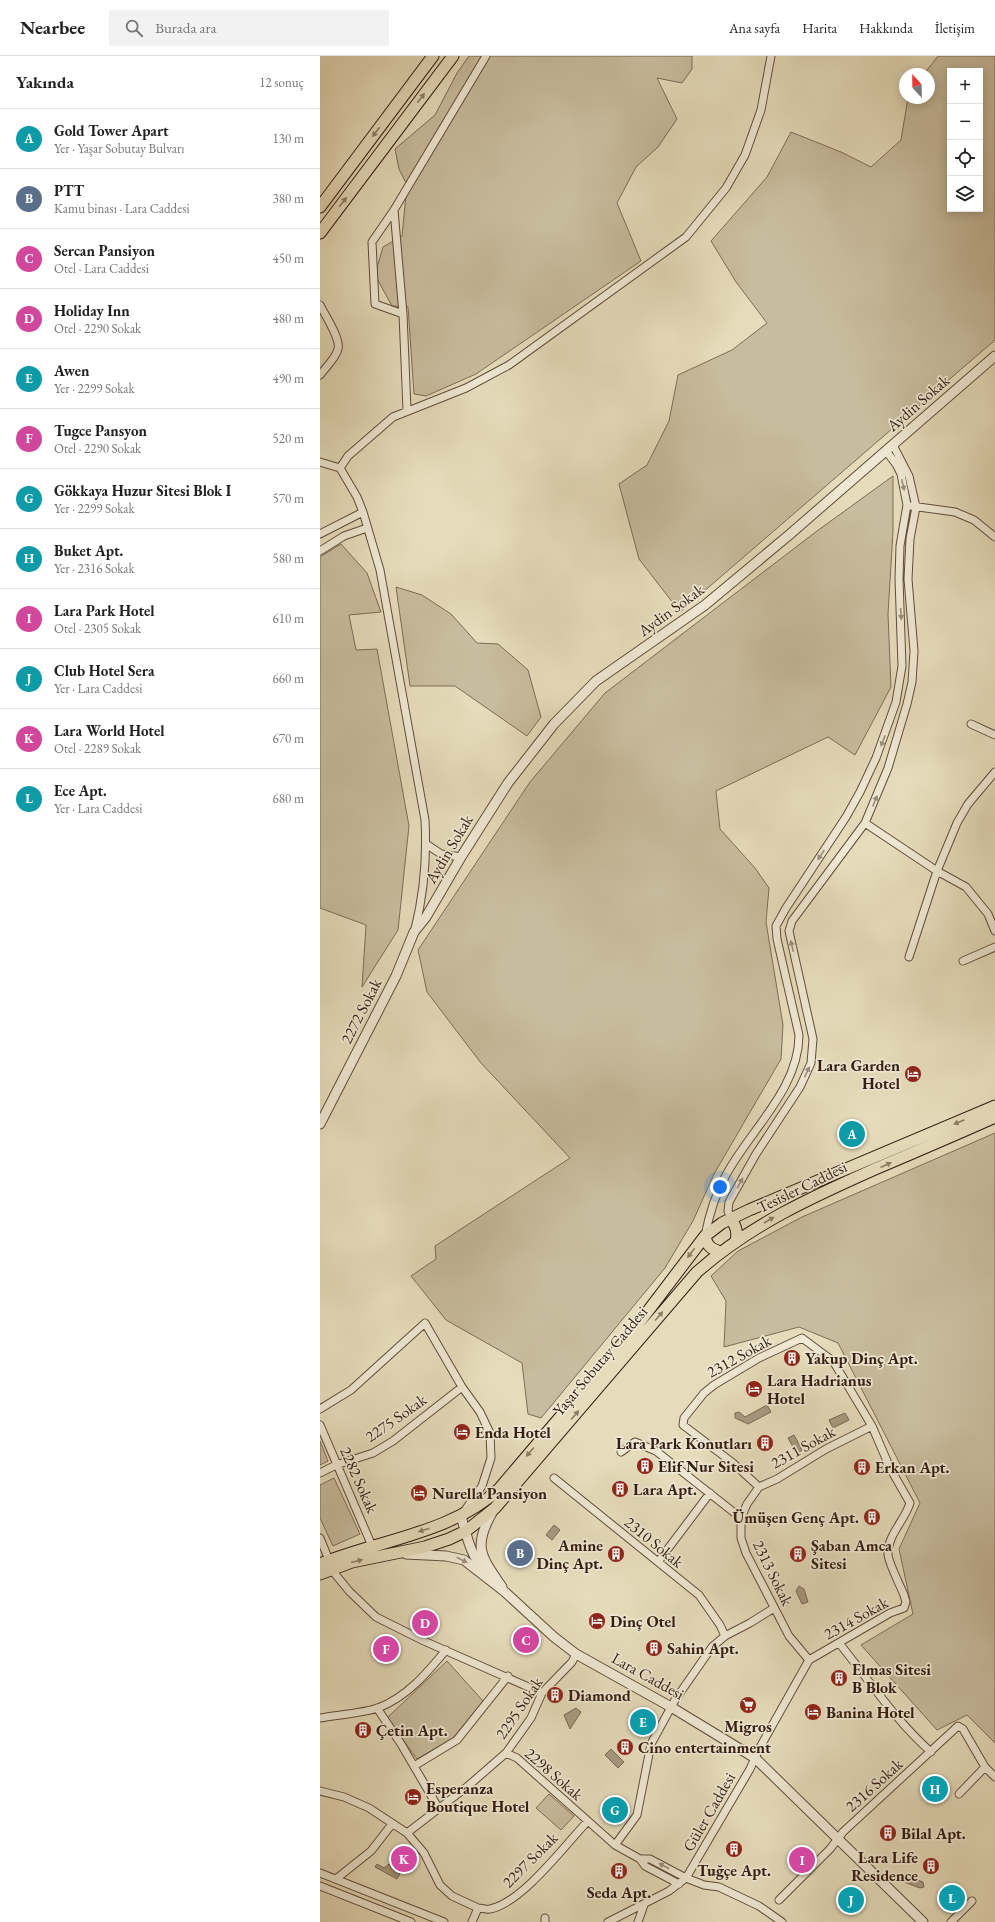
<!DOCTYPE html>
<html lang="tr">
<meta charset="utf-8">
<style>
:root{--surface:#fff;--page:#f2f2f2;--text:#222;--muted:#767676;--line:#e0e0e0;--accent:#8f2418}
body{margin:0;font-family:"EB Garamond",serif;background:var(--page);color:var(--text)}
.controls{position:absolute;right:12px;top:12px;display:grid;overflow:hidden;border-radius:0px;box-shadow:0 2px 10px #0003}
.controls button{width:36px;height:36px;display:grid;place-items:center;padding:0;border:0;border-bottom:1px solid var(--line);background:var(--surface);color:var(--text);font:20px sans-serif}
.compass{position:absolute;left:579px;top:12px;width:36px;height:36px;border-radius:50%;background:var(--surface);box-shadow:0 2px 10px #0003;rotate:338deg}
.you{position:absolute;left:400px;top:1131px;width:14px;height:14px;margin:-10px;border:3px solid #fff;border-radius:50%;background:#1a73e8;box-shadow:0 0 0 6px #1a73e833}
.badge{display:grid;place-items:center;width:26px;height:26px;border-radius:50%;background:var(--accent);color:#fff;font-size:13px;font-weight:700}
.pin{position:absolute;translate:-50% -50%;border:2px solid #fff;box-shadow:0 1px 4px #0006}
.list{margin:0;padding:0;list-style:none}
h2{display:flex;justify-content:space-between;align-items:center;height:52px;margin:0;padding:0 16px;font-size:17px}
h2 small{font-size:13px;font-weight:400;color:var(--muted)}
.list li{display:grid;grid-template-columns:26px 1fr auto;gap:12px;align-items:center;box-sizing:border-box;height:60px;padding:0 16px;border-top:1px solid var(--line)}
.list b{display:block;font-size:15px;white-space:nowrap}
.list p{margin:0;font-size:13px;white-space:nowrap;color:var(--muted)}
.list em{font-size:13px;font-style:normal;color:var(--muted)}
.icon{flex:none;width:22px;height:22px;fill:none;stroke:currentColor;stroke-width:2;stroke-linecap:round;stroke-linejoin:round}
.map{position:relative;flex:none;width:675px;height:1866px;overflow:hidden}
header{display:flex;align-items:center;gap:24px;box-sizing:border-box;height:56px;padding:0 20px;background:var(--surface);border-bottom:1px solid var(--line)}
header strong{font-size:19px}
nav{display:flex;gap:22px;margin-inline-start:auto;font-size:14px}
.search{width:280px;height:36px;background:var(--page);display:flex;align-items:center;gap:10px;box-sizing:border-box;padding:0 14px;border-radius:0px;color:var(--muted);font-size:15px}
main{display:flex}
aside{flex:1;background:var(--surface)}
.map>svg:first-child{display:block}
</style>
<header>
<strong>Nearbee</strong>
<div class="search"><svg class="icon" aria-label="search" viewBox="0 0 24 24"><circle cx="10" cy="10" r="6"/><path d="M15 15l6 6"/></svg>Burada ara</div>
<nav><a>Ana sayfa</a><a>Harita</a><a>Hakkında</a><a>İletişim</a></nav>
</header>
<main>
<aside>
<h2>Yakında<small>12 sonuç</small></h2>
<ul class="list">
<li><span class="badge" style="background:#0f9aa8">A</span><div><b>Gold Tower Apart</b><p>Yer · Yaşar Sobutay Bulvarı</p></div><em>130 m</em></li>
<li><span class="badge" style="background:#5c6f8a">B</span><div><b>PTT</b><p>Kamu binası · Lara Caddesi</p></div><em>380 m</em></li>
<li><span class="badge" style="background:#d1479c">C</span><div><b>Sercan Pansiyon</b><p>Otel · Lara Caddesi</p></div><em>450 m</em></li>
<li><span class="badge" style="background:#d1479c">D</span><div><b>Holiday Inn</b><p>Otel · 2290 Sokak</p></div><em>480 m</em></li>
<li><span class="badge" style="background:#0f9aa8">E</span><div><b>Awen</b><p>Yer · 2299 Sokak</p></div><em>490 m</em></li>
<li><span class="badge" style="background:#d1479c">F</span><div><b>Tugce Pansyon</b><p>Otel · 2290 Sokak</p></div><em>520 m</em></li>
<li><span class="badge" style="background:#0f9aa8">G</span><div><b>Gökkaya Huzur Sitesi Blok I</b><p>Yer · 2299 Sokak</p></div><em>570 m</em></li>
<li><span class="badge" style="background:#0f9aa8">H</span><div><b>Buket Apt.</b><p>Yer · 2316 Sokak</p></div><em>580 m</em></li>
<li><span class="badge" style="background:#d1479c">I</span><div><b>Lara Park Hotel</b><p>Otel · 2305 Sokak</p></div><em>610 m</em></li>
<li><span class="badge" style="background:#0f9aa8">J</span><div><b>Club Hotel Sera</b><p>Yer · Lara Caddesi</p></div><em>660 m</em></li>
<li><span class="badge" style="background:#d1479c">K</span><div><b>Lara World Hotel</b><p>Otel · 2289 Sokak</p></div><em>670 m</em></li>
<li><span class="badge" style="background:#0f9aa8">L</span><div><b>Ece Apt.</b><p>Yer · Lara Caddesi</p></div><em>680 m</em></li>
</ul>
</aside>
<div class="map">
<svg width="675" height="1866" viewBox="0 0 675 1866">
<rect width="100%" height="100%" fill="#e6dcbb"/>
<filter id="stains"><feTurbulence type="fractalNoise" baseFrequency=".005" numOctaves="4"/><feColorMatrix values="0 0 0 0 .2 0 0 0 0 .09 0 0 0 0 .02 0 0 0 .5 -.17"/></filter>
<radialGradient id="worn" r=".72"><stop offset=".6" stop-color="#630" stop-opacity="0"/><stop offset="1" stop-color="#630" stop-opacity=".3"/></radialGradient>
<!-- green -->
<path fill="#c8bc9e" stroke="#7e6c58" fill-rule="evenodd" d="M149 0H372V13L362 27 337 22 357 63 338 91 316 111 297 147 321 205 156 318 106 340 94 338 88 251 72 250 55 219 63 191 82 180 87 129 79 113 75 93 115 59 137 17Z
M618 0H675V284L360 556 319 503 299 428 327 409 349 365 358 319 412 294 447 267 416 226 391 185 447 121 471 76 521 96 551 111 581 84 588 42H609V18H604ZM630 15H660V153H630Z
M573 420V475L568 558 571 631 535 699 508 681 396 735 400 773 435 812 449 832 446 866 463 969 461 1003 394 1118 373 1165 345 1212 221 1362 208 1358 202 1307 126 1264 91 1220 116 1203 115 1190 250 1102 161 1007 107 936 98 894 210 726 285 637 497 475Z
M21 488 47 517 61 556 29 559 36 594 57 593 89 770 78 874 42 931 46 869 0 852V501Z
M76 531 102 539 131 558 157 587 178 588 208 614 221 661 207 680 135 630H90Z
M675 1077V1687L647 1659 617 1674 541 1589 593 1558 579 1493 600 1447 518 1287 479 1271 404 1291 406 1245 391 1220 418 1195 482 1161Z
M0 1385 8 1405 0 1409Z
M14 1422 40 1478 13 1490 0 1462V1429Z
M127 1605 163 1645 133 1682 97 1703 67 1662Z
M229 1738 254 1760 241 1774 216 1752Z"/>
<!-- water -->
<path fill="#a99b82" stroke="#7a6955" d="M447 1349 451 1356 428 1368 415 1362V1357L419 1356 425 1361Z
M525 1357 529 1364 513 1372 509 1364Z
M474 1379 482 1394 477 1398 468 1382Z
M234 1469 240 1474 232 1484 226 1479Z
M479 1530 484 1533 488 1546 482 1548 476 1535Z
M256 1652 261 1656 250 1673 244 1659Z
M291 1693 304 1706 298 1712 285 1699Z
M57 1808 64 1812 69 1808 82 1814 77 1823 55 1811Z
M588 1820 603 1826 604 1831 600 1832 584 1826 583 1821Z"/>
<g fill="none" stroke-linecap="round" stroke-linejoin="round">
<!-- minor casing -->
<g stroke="#604d3c" stroke-width="9">
<path id="minor" d="M74 154 83 258
M0 249C5 259 21 283 18 293 16 302 6 311 0 319
M87 354 83 258 55 248 52 186 74 154 166 0
M0 406 20 412
M591 450 635 456 654 464 675 481
M0 478 43 456
M0 495 24 480 47 472
M651 668 675 679
M545 767 617 815 646 831 668 858 675 875
M106 788 121 798 141 801
M95 873C104 837 107 801 105 764L60 514 43 456 37 441 20 412 28 400 73 361 146 332 189 309 366 181 406 132 425 99 441 54 451 0
M589 901 617 815 637 767 648 748 675 716
M643 905 675 891
M411 1163 408 1155 409 1146 436 1098 480 1031 491 1007 493 983 469 875 472 865 545 767 568 712 587 648 592 626 594 595 588 523 590 483 596 451 589 420 573 389
M385 1180C389 1159 396 1137 406 1119 430 1074 479 1033 479 979L457 883 456 870 466 852 526 761 540 736 556 702 576 646 582 610 579 523 580 490 587 449 581 418 576 408 566 395
M0 1353 31 1334 105 1267 142 1331 160 1356 170 1377 171 1402 162 1430 143 1457
M0 1369 52 1490
M301 1396 315 1386 336 1395 421 1462
M0 1417 16 1409 53 1397 73 1385 142 1331
M234 1422 379 1539 400 1569 405 1580
M0 1482 9 1504
M338 1506 390 1437
M11 1513 29 1535 56 1561 104 1585 222 1637
M519 1587C549 1624 575 1664 611 1696
M489 1604 469 1580 426 1497 421 1482V1462L427 1448 439 1431 457 1423 506 1393 552 1370
M57 1652 81 1688 119 1753
M0 1662C17 1659 43 1657 58 1652 87 1641 107 1617 126 1594
M186 1697 197 1702 295 1789 320 1803H330L366 1822 384 1829 399 1831 439 1850 462 1866
M94 1710 137 1684 188 1620
M0 1735 24 1741 49 1752 87 1777 104 1797 120 1829 132 1840 158 1852
M639 1738 665 1711
M87 1777 148 1730 186 1697 211 1662 222 1637 252 1606 256 1598
M295 1789 317 1759 331 1688 355 1644 392 1591 405 1580 430 1567 454 1552
M320 1803 325 1810 359 1828
M0 1817 124 1866
M16 1823 51 1795 72 1768
M0 1830 91 1866
M459 1844 510 1793 523 1776 638 1670 643 1673 665 1711 675 1721
M152 1866 158 1852C162 1852 167 1854 170 1853 202 1847 245 1789 267 1766
M225 1866V1862
M288 1866 349 1835 366 1822 430 1713 439 1693 489 1604 570 1557 584 1552 586 1546 584 1539C580 1529 568 1506 568 1498 567 1480 585 1464 590 1447L570 1412 552 1370 513 1305 482 1282 439 1302 394 1329 384 1337 364 1362 363 1369 413 1407 439 1431
M318 1866 324 1849
M631 1866 652 1845"/>
</g>
<!-- tertiary casing -->
<g stroke="#604d3c" stroke-width="11">
<path id="tertiary" d="M0 1068 76 920 94 876 106 861 141 801 188 727 234 668 276 625 385 549 469 479 675 300
M173 1455C152 1491 161 1500 182 1531
M141 1460C147 1480 150 1499 165 1515
M86 1498 126 1500 144 1504 185 1536 234 1581 256 1598 351 1651 435 1702 603 1866"/>
</g>
<!-- primary casing -->
<g stroke="#341d12" stroke-width="13">
<path id="primary" d="M0 151 113 0
M0 177 133 0
M411 1163C416 1170 418 1176 416 1185
M385 1180C387 1190 390 1192 400 1196
M0 1508C59 1484 132 1477 179 1433L309 1280 385 1180 402 1167 429 1154 675 1050
M0 1518 32 1506 105 1491 129 1483 146 1475 175 1452 377 1216C430 1169 492 1141 555 1113 595 1096 635 1079 675 1061"/>
</g>
<!-- minor -->
<use href="#minor" stroke="#efe8d3" stroke-width="7"/>
<!-- tertiary -->
<use href="#tertiary" stroke="#efe8d3" stroke-width="9"/>
<!-- primary -->
<use href="#primary" stroke="#e6dcbb" stroke-width="11"/>
</g>
<!-- one-way arrows -->
<defs><path id="oneway-solid" d="M-6-.8H1V-3.2L6.5 0L1 3.2V.8H-6Z"/></defs>
<g fill="#8d7c66">
<use href="#oneway-solid" transform="translate(101 42) rotate(-53)"/>
<use href="#oneway-solid" transform="translate(56 76) rotate(127)"/>
<use href="#oneway-solid" transform="translate(23 146) rotate(-53)"/>
<use href="#oneway-solid" transform="translate(639 1066) rotate(157)"/>
<use href="#oneway-solid" transform="translate(566 1109) rotate(-24)"/>
<use href="#oneway-solid" transform="translate(449 1164) rotate(-30)"/>
<use href="#oneway-solid" transform="translate(371 1197) rotate(127)"/>
<use href="#oneway-solid" transform="translate(339 1260) rotate(-49)"/>
<use href="#oneway-solid" transform="translate(255 1359) rotate(-50)"/>
<use href="#oneway-solid" transform="translate(210 1396) rotate(130)"/>
<use href="#oneway-solid" transform="translate(104 1474) rotate(163)"/>
<use href="#oneway-solid" transform="translate(37 1505) rotate(-14)"/>
</g>
<g fill="#9b8d7c">
<use href="#oneway-solid" transform="translate(583 429) rotate(77)"/>
<use href="#oneway-solid" transform="translate(581 558) rotate(86)"/>
<use href="#oneway-solid" transform="translate(563 685) rotate(111)"/>
<use href="#oneway-solid" transform="translate(555 745) rotate(-67)"/>
<use href="#oneway-solid" transform="translate(501 799) rotate(124)"/>
<use href="#oneway-solid" transform="translate(472 890) rotate(-103)"/>
<use href="#oneway-solid" transform="translate(487 1016) rotate(-65)"/>
<use href="#oneway-solid" transform="translate(420 1127) rotate(-61)"/>
<use href="#oneway-solid" transform="translate(142 1504) rotate(27)"/>
<use href="#oneway-solid" transform="translate(344 1810) rotate(-152)"/>
</g>
<!-- icons -->
<defs>
<g id="hotel-disc" transform="scale(0.9)"><circle r="9.5" fill="#8f2418" stroke="#efe8d3"/><path d="M-6-4.5h1.5V1H6V5H4.5V3h-9V5H-6ZM-4 0a1.8 1.8 0 1 1 3.6 0ZM.5 0V-2.5h3Q6-2.5 6 0Z" fill="#fff"/></g>
<g id="building-disc" transform="scale(0.9)"><circle r="9.5" fill="#8f2418" stroke="#efe8d3"/><path d="M-4-6H4V6H1V3H-1V6H-4ZM-2.5-4.3h1.7v1.8h-1.7ZM.8-4.3h1.7v1.8H.8ZM-2.5-1h1.7V.8h-1.7ZM.8-1h1.7V.8H.8Z" fill="#fff"/></g>
<g id="supermarket-disc" transform="scale(0.9)"><circle r="9.5" fill="#8f2418" stroke="#efe8d3"/><path d="M-6-5.5h2.5l.6 2H6L4.5 2H-2.5L-4.4-4H-6ZM-1.5 3.2a1.3 1.3 0 1 0 .1 0ZM3 3.2a1.3 1.3 0 1 0 .1 0Z" fill="#fff"/></g>
</defs>
<g fill-rule="evenodd">
<use href="#hotel-disc" x="593" y="1018"/>
<use href="#building-disc" x="472" y="1302"/>
<use href="#hotel-disc" x="434" y="1333"/>
<use href="#hotel-disc" x="142" y="1376"/>
<use href="#building-disc" x="445" y="1387"/>
<use href="#building-disc" x="325" y="1410"/>
<use href="#building-disc" x="542" y="1411"/>
<use href="#building-disc" x="300" y="1433"/>
<use href="#hotel-disc" x="99" y="1437"/>
<use href="#building-disc" x="552" y="1461"/>
<use href="#building-disc" x="296" y="1498"/>
<use href="#building-disc" x="478" y="1498"/>
<use href="#hotel-disc" x="277" y="1565"/>
<use href="#building-disc" x="334" y="1592"/>
<use href="#building-disc" x="519" y="1622"/>
<use href="#building-disc" x="235" y="1639"/>
<use href="#supermarket-disc" x="428" y="1649"/>
<use href="#hotel-disc" x="493" y="1656"/>
<use href="#building-disc" x="43" y="1674"/>
<use href="#building-disc" x="305" y="1691"/>
<use href="#hotel-disc" x="93" y="1741"/>
<use href="#building-disc" x="568" y="1777"/>
<use href="#building-disc" x="414" y="1793"/>
<use href="#building-disc" x="611" y="1810"/>
<use href="#building-disc" x="299" y="1815"/>
</g>
<g text-anchor="middle" dominant-baseline="central" stroke-width="3.5" stroke-linejoin="round" paint-order="stroke">
<!-- street labels -->
<g font-size="16" fill="#341d12" stroke="#efe8d3">
<text transform="translate(598 347) rotate(-41)">Aydin Sokak</text>
<text transform="translate(351 554) rotate(-36)">Aydin Sokak</text>
<text transform="translate(129 793) rotate(-59)">Aydin Sokak</text>
<text transform="translate(41 955) rotate(-63)">2272 Sokak</text>
<text transform="translate(482 1131) rotate(-26)">Tesisler Caddesi</text>
<text transform="translate(419 1300) rotate(-29)">2312 Sokak</text>
<text transform="translate(280 1305) rotate(-50)">Yaşar Sobutay Caddesi</text>
<text transform="translate(76 1362) rotate(-35)">2275 Sokak</text>
<text transform="translate(483 1391) rotate(-29)">2311 Sokak</text>
<text transform="translate(39 1424) rotate(66)">2282 Sokak</text>
<text transform="translate(334 1486) rotate(39)">2310 Sokak</text>
<text transform="translate(453 1517) rotate(64)">2313 Sokak</text>
<text transform="translate(536 1562) rotate(-29)">2314 Sokak</text>
<text transform="translate(328 1620) rotate(29)">Lara Caddesi</text>
<text transform="translate(199 1652) rotate(-56)">2295 Sokak</text>
<text transform="translate(234 1718) rotate(41)">2298 Sokak</text>
<text transform="translate(554 1729) rotate(-42)">2316 Sokak</text>
<text transform="translate(389 1756) rotate(-60)">Güler Caddesi</text>
<text transform="translate(210 1804) rotate(-45)">2297 Sokak</text>
</g>
<!-- poi labels -->
<g font-size="16" font-weight="bold" fill="#341d12" stroke="#efe8d3" text-anchor="start">
<text x="580" y="1009" text-anchor="end">Lara Garden<tspan x="580" dy="18">Hotel</tspan></text>
<text x="485" y="1302">Yakup Dinç Apt.</text>
<text x="447" y="1324">Lara Hadrianus<tspan x="447" dy="18">Hotel</tspan></text>
<text x="155" y="1376">Enda Hotel</text>
<text x="432" y="1387" text-anchor="end">Lara Park Konutları</text>
<text x="338" y="1410">Elif Nur Sitesi</text>
<text x="555" y="1411">Erkan Apt.</text>
<text x="313" y="1433">Lara Apt.</text>
<text x="112" y="1437">Nurella Pansiyon</text>
<text x="539" y="1461" text-anchor="end">Ümüşen Genç Apt.</text>
<text x="283" y="1489" text-anchor="end">Amine<tspan x="283" dy="18">Dinç Apt.</tspan></text>
<text x="491" y="1489">Şaban Amca<tspan x="491" dy="18">Sitesi</tspan></text>
<text x="290" y="1565">Dinç Otel</text>
<text x="347" y="1592">Sahin Apt.</text>
<text x="532" y="1613">Elmas Sitesi<tspan x="532" dy="18">B Blok</tspan></text>
<text x="248" y="1639">Diamond</text>
<text x="506" y="1656">Banina Hotel</text>
<text x="428" y="1670" text-anchor="middle">Migros</text>
<text x="56" y="1674">Çetin Apt.</text>
<text x="318" y="1691">Cino entertainment</text>
<text x="106" y="1732">Esperanza<tspan x="106" dy="18">Boutique Hotel</tspan></text>
<text x="581" y="1777">Bilal Apt.</text>
<text x="598" y="1801" text-anchor="end">Lara Life<tspan x="598" dy="18">Residence</tspan></text>
<text x="414" y="1814" text-anchor="middle">Tuğçe Apt.</text>
<text x="299" y="1836" text-anchor="middle">Seda Apt.</text>
</g>
</g>
<rect width="100%" height="100%" filter="url(#stains)"/>
<rect width="100%" height="100%" fill="url(#worn)"/>
</svg>
<div class="controls">
<button>+</button>
<button>−</button>
<button><svg class="icon" aria-label="locate" viewBox="0 0 24 24"><circle cx="12" cy="12" r="6"/><path d="M12 2v4M12 18v4M2 12h4M18 12h4"/></svg></button>
<button><svg class="icon" aria-label="layers" viewBox="0 0 24 24"><path d="M12 4l9 5-9 5-9-5zM3 14l9 5 9-5"/></svg></button>
</div>
<svg class="compass" viewBox="-18 -18 36 36"><path d="M0-13l5 13h-10z" fill="#e53935"/><path d="M0 13l5-13h-10z" fill="#767676"/></svg>
<div class="you"></div>
<div class="pin badge" style="left:532px;top:1078px;background:#0f9aa8">A</div>
<div class="pin badge" style="left:200px;top:1497px;background:#5c6f8a">B</div>
<div class="pin badge" style="left:206px;top:1584px;background:#d1479c">C</div>
<div class="pin badge" style="left:105px;top:1567px;background:#d1479c">D</div>
<div class="pin badge" style="left:323px;top:1666px;background:#0f9aa8">E</div>
<div class="pin badge" style="left:66px;top:1593px;background:#d1479c">F</div>
<div class="pin badge" style="left:295px;top:1754px;background:#0f9aa8">G</div>
<div class="pin badge" style="left:615px;top:1733px;background:#0f9aa8">H</div>
<div class="pin badge" style="left:482px;top:1804px;background:#d1479c">I</div>
<div class="pin badge" style="left:531px;top:1844px;background:#0f9aa8">J</div>
<div class="pin badge" style="left:84px;top:1803px;background:#d1479c">K</div>
<div class="pin badge" style="left:632px;top:1842px;background:#0f9aa8">L</div>
</div>
</main>
